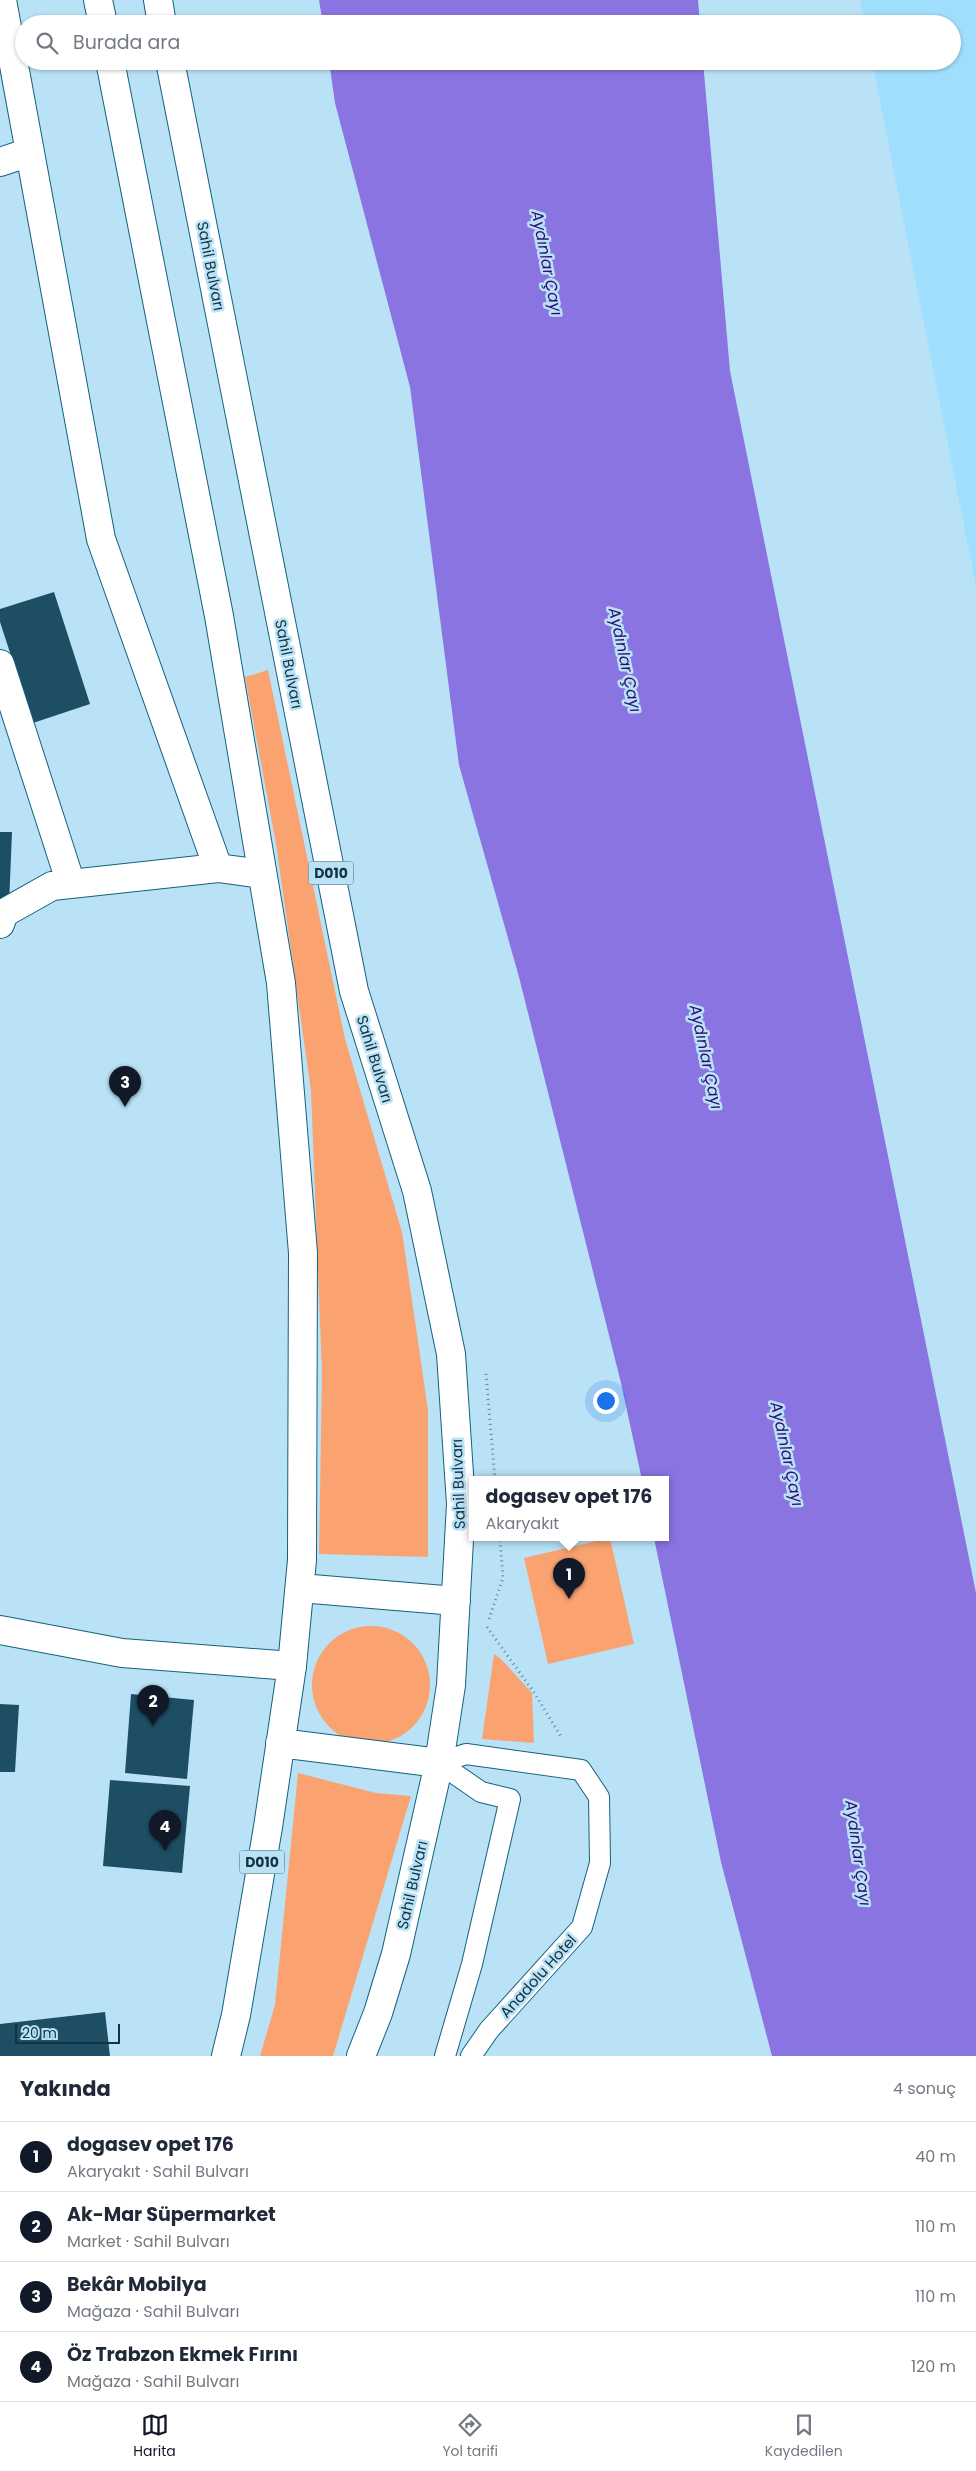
<!DOCTYPE html>
<html lang="tr">
<meta charset="utf-8">
<style>
:root{--surface:#fff;--page:#f6f6f7;--text:#1f2937;--muted:#747a83;--line:#e0e1e3;--accent:#111827}
body{margin:0;font-family:Poppins,sans-serif;background:var(--page);color:var(--text)}
.scale{position:absolute;left:15px;bottom:12px;width:105px;box-sizing:border-box;padding-left:5px;border:2px solid #14323f;border-top:0;font-size:14px;line-height:18px;white-space:nowrap;color:#14323f;-webkit-text-stroke:4px #b9e2f7;paint-order:stroke}
.you{position:absolute;left:605px;top:1400px;width:18px;height:18px;margin:-12px;border:4px solid #fff;border-radius:50%;background:#1a73e8;box-shadow:0 0 0 8px #1a73e833}
.badge{display:grid;place-items:center;width:32px;height:32px;border-radius:50%;background:var(--accent);color:#fff;font-size:16px;font-weight:700}
.pin{position:absolute;translate:-50% -41px;filter:drop-shadow(0 1px 2px #0008)}
.pin::after{content:'';position:absolute;top:26px;width:18px;height:15px;background:inherit;clip-path:polygon(0 0,100% 0,50% 100%)}
.popup{position:absolute;left:469px;top:1476px;width:200px;height:65px;box-sizing:border-box;display:grid;place-content:center;border-radius:0px;background:var(--surface);filter:drop-shadow(0 1px 4px #0005);font-size:16px;white-space:nowrap;color:var(--muted)}
.popup b{font-size:19px;color:var(--text)}
.popup::after{content:'';position:absolute;left:50%;top:100%;margin-left:-10px;border:10px solid transparent;border-top-color:var(--surface)}
.list{margin:0;padding:0;list-style:none}
h2{display:flex;justify-content:space-between;align-items:center;height:65px;margin:0;padding:0 20px;font-size:21px}
h2 small{font-size:16px;font-weight:400;color:var(--muted)}
.list li{display:grid;grid-template-columns:32px 1fr auto;gap:15px;align-items:center;box-sizing:border-box;height:70px;padding:0 20px;border-top:1px solid var(--line)}
.list b{display:block;font-size:19px;white-space:nowrap}
.list p{margin:0;font-size:16px;white-space:nowrap;color:var(--muted)}
.list em{font-size:16px;font-style:normal;color:var(--muted)}
.icon{flex:none;width:28px;height:28px;fill:none;stroke:currentColor;stroke-width:2;stroke-linecap:round;stroke-linejoin:round}
.map{position:relative;flex:none;width:976px;height:2056px;overflow:hidden}
.search{position:absolute;background:var(--surface);box-shadow:0 1px 4px #0004;left:15px;right:15px;top:15px;height:55px;display:flex;align-items:center;gap:12px;box-sizing:border-box;padding:0 18px;border-radius:28px;color:var(--muted);font-size:19px}
.sheet{height:345px;background:var(--surface)}
nav{display:flex;justify-content:space-around;align-items:center;box-sizing:border-box;height:70px;border-top:1px solid var(--line);background:var(--surface);font-size:14px;color:var(--muted)}
nav a{display:grid;justify-items:center;gap:2px}
nav .on{color:var(--accent)}
.map>svg:first-child{display:block}
</style>
<div class="map">
<svg width="976" height="2056" viewBox="0 0 976 2056">
<rect width="100%" height="100%" fill="#b9e2f7"/>
<!-- built -->
<path fill="#a0defd" d="M860 0H976V586L872 61H952V24H865Z"/>
<!-- green -->
<path fill="#faa370" d="M268 670 345 1039 402 1232 428 1410V1557L319 1554 322 1372 311 1091 276 844 245 677Z
M610 1538 634 1644 548 1664 524 1558Z
M312 1685a59 59 0 1 1 118 0a59 59 0 1 1-118 0Z
M494 1654 501 1659 532 1693 534 1743 482 1739Z
M298 1773 376 1793 411 1796 333 2056H260L275 2005Z"/>
<!-- water -->
<path fill="#8a74e1" d="M319 0H698L700 24H323Z
M329 61H703L730 371 976 1593V2056H772L721 1862 654 1538H665V1480H642L621 1383 519 977 459 765 410 387 335 103Z"/>
<!-- building -->
<path fill="#1d4e63" d="M54 592 90 704 33 723 0 622V609Z
M0 832H12L9 905H0Z
M131 1694 194 1700 187 1779 125 1773Z
M0 1704 19 1705 15 1772H0Z
M110 1780 190 1786 182 1873 103 1866Z
M105 2012 110 2056H0V2024Z"/>
<g fill="none" stroke-linecap="round" stroke-linejoin="round">
<!-- lane casing -->
<g stroke="#14617f" stroke-width="22">
<path id="lane" d="M439 1763 466 1754 581 1770 599 1797 600 1863 582 1927 489 2030 471 2056
M439 1763 481 1792 510 1799 472 1964 445 2056"/>
</g>
<!-- street casing -->
<g stroke="#14617f" stroke-width="30">
<path id="street" d="M2 0 101 539 218 868 262 874
M0 162 30 152
M0 664 71 884
M0 924 4 913 52 886 218 868
M0 1630 122 1653 292 1666"/>
</g>
<!-- highway casing -->
<g stroke="#14617f" stroke-width="30">
<path id="highway" d="M98 0 103 24
M158 0 162 24
M110 61 219 616 281 983 303 1253 302 1560 292 1666 268 1827 236 2015 226 2056
M170 61 354 991 417 1191 451 1354 461 1504 451 1685 439 1763 396 1954 378 2013 361 2056
M300 1588 456 1601
M280 1743 439 1763"/>
</g>
<!-- path -->
<path stroke="#628596" stroke-width="3" stroke-dasharray="1 4" stroke-linecap="butt" d="M486 1374 495 1480
M489 1619 503 1578 500 1538
M487 1627 535 1694 562 1738"/>
<!-- lane -->
<use href="#lane" stroke="#fff" stroke-width="20"/>
<!-- street -->
<use href="#street" stroke="#fff" stroke-width="28"/>
<!-- highway -->
<use href="#highway" stroke="#fff" stroke-width="28"/>
</g>
<g text-anchor="middle" dominant-baseline="central" stroke-width="5" stroke-linejoin="round" paint-order="stroke">
<!-- shield labels -->
<g fill="#b9e2f7" stroke="#466776" stroke-width="1">
<rect x="308.5" y="861.5" width="45" height="23" rx="4"/>
<rect x="239.5" y="1850.5" width="45" height="23" rx="4"/>
</g>
<g font-size="14" font-weight="bold" fill="#14323f">
<text x="331" y="873">D010</text>
<text x="262" y="1862">D010</text>
</g>
<!-- street labels -->
<g font-size="15" fill="#14323f" stroke="#b9e2f7">
<text transform="translate(211 266) rotate(79)">Sahil Bulvarı</text>
<text transform="translate(289 664) rotate(79)">Sahil Bulvarı</text>
<text transform="translate(375 1059) rotate(73)">Sahil Bulvarı</text>
<text transform="translate(458 1484) rotate(-92)">Sahil Bulvarı</text>
<text transform="translate(412 1885) rotate(-77)">Sahil Bulvarı</text>
<text transform="translate(538 1976) rotate(-48)">Anadolu Hotel</text>
</g>
<!-- water labels -->
<g font-size="16" font-style="italic" fill="#310c70" stroke="#b9e2f7">
<text transform="translate(547 263) rotate(79)">Aydınlar Çayı</text>
<text transform="translate(625 660) rotate(78)">Aydınlar Çayı</text>
<text transform="translate(706 1057) rotate(78)">Aydınlar Çayı</text>
<text transform="translate(787 1454) rotate(78)">Aydınlar Çayı</text>
<text transform="translate(858 1853) rotate(82)">Aydınlar Çayı</text>
</g>
</g>
</svg>
<div class="scale">20 m</div>
<div class="you"></div>
<div class="pin badge" style="left:569px;top:1599px">1</div>
<div class="popup"><b>dogasev opet 176</b>Akaryakıt</div>
<div class="pin badge" style="left:153px;top:1726px">2</div>
<div class="pin badge" style="left:125px;top:1107px">3</div>
<div class="pin badge" style="left:165px;top:1851px">4</div>
<div class="search"><svg class="icon" aria-label="search" viewBox="0 0 24 24"><circle cx="10" cy="10" r="6"/><path d="M15 15l6 6"/></svg>Burada ara</div>
</div>
<section class="sheet">
<h2>Yakında<small>4 sonuç</small></h2>
<ul class="list">
<li><span class="badge">1</span><div><b>dogasev opet 176</b><p>Akaryakıt · Sahil Bulvarı</p></div><em>40 m</em></li>
<li><span class="badge">2</span><div><b>Ak-Mar Süpermarket</b><p>Market · Sahil Bulvarı</p></div><em>110 m</em></li>
<li><span class="badge">3</span><div><b>Bekâr Mobilya</b><p>Mağaza · Sahil Bulvarı</p></div><em>110 m</em></li>
<li><span class="badge">4</span><div><b>Öz Trabzon Ekmek Fırını</b><p>Mağaza · Sahil Bulvarı</p></div><em>120 m</em></li>
</ul>
</section>
<nav>
<a class="on"><svg class="icon" aria-label="map" viewBox="0 0 24 24"><path d="M3 6l6-2 6 2 6-2v14l-6 2-6-2-6 2zM9 4v14M15 6v14"/></svg>Harita</a>
<a><svg class="icon" aria-label="directions" viewBox="0 0 24 24"><path d="M12 3l9 9-9 9-9-9zM9 14v-3h6M13 9l2 2-2 2"/></svg>Yol tarifi</a>
<a><svg class="icon" aria-label="saved" viewBox="0 0 24 24"><path d="M7 4h10v16l-5-4-5 4z"/></svg>Kaydedilen</a>
</nav>
